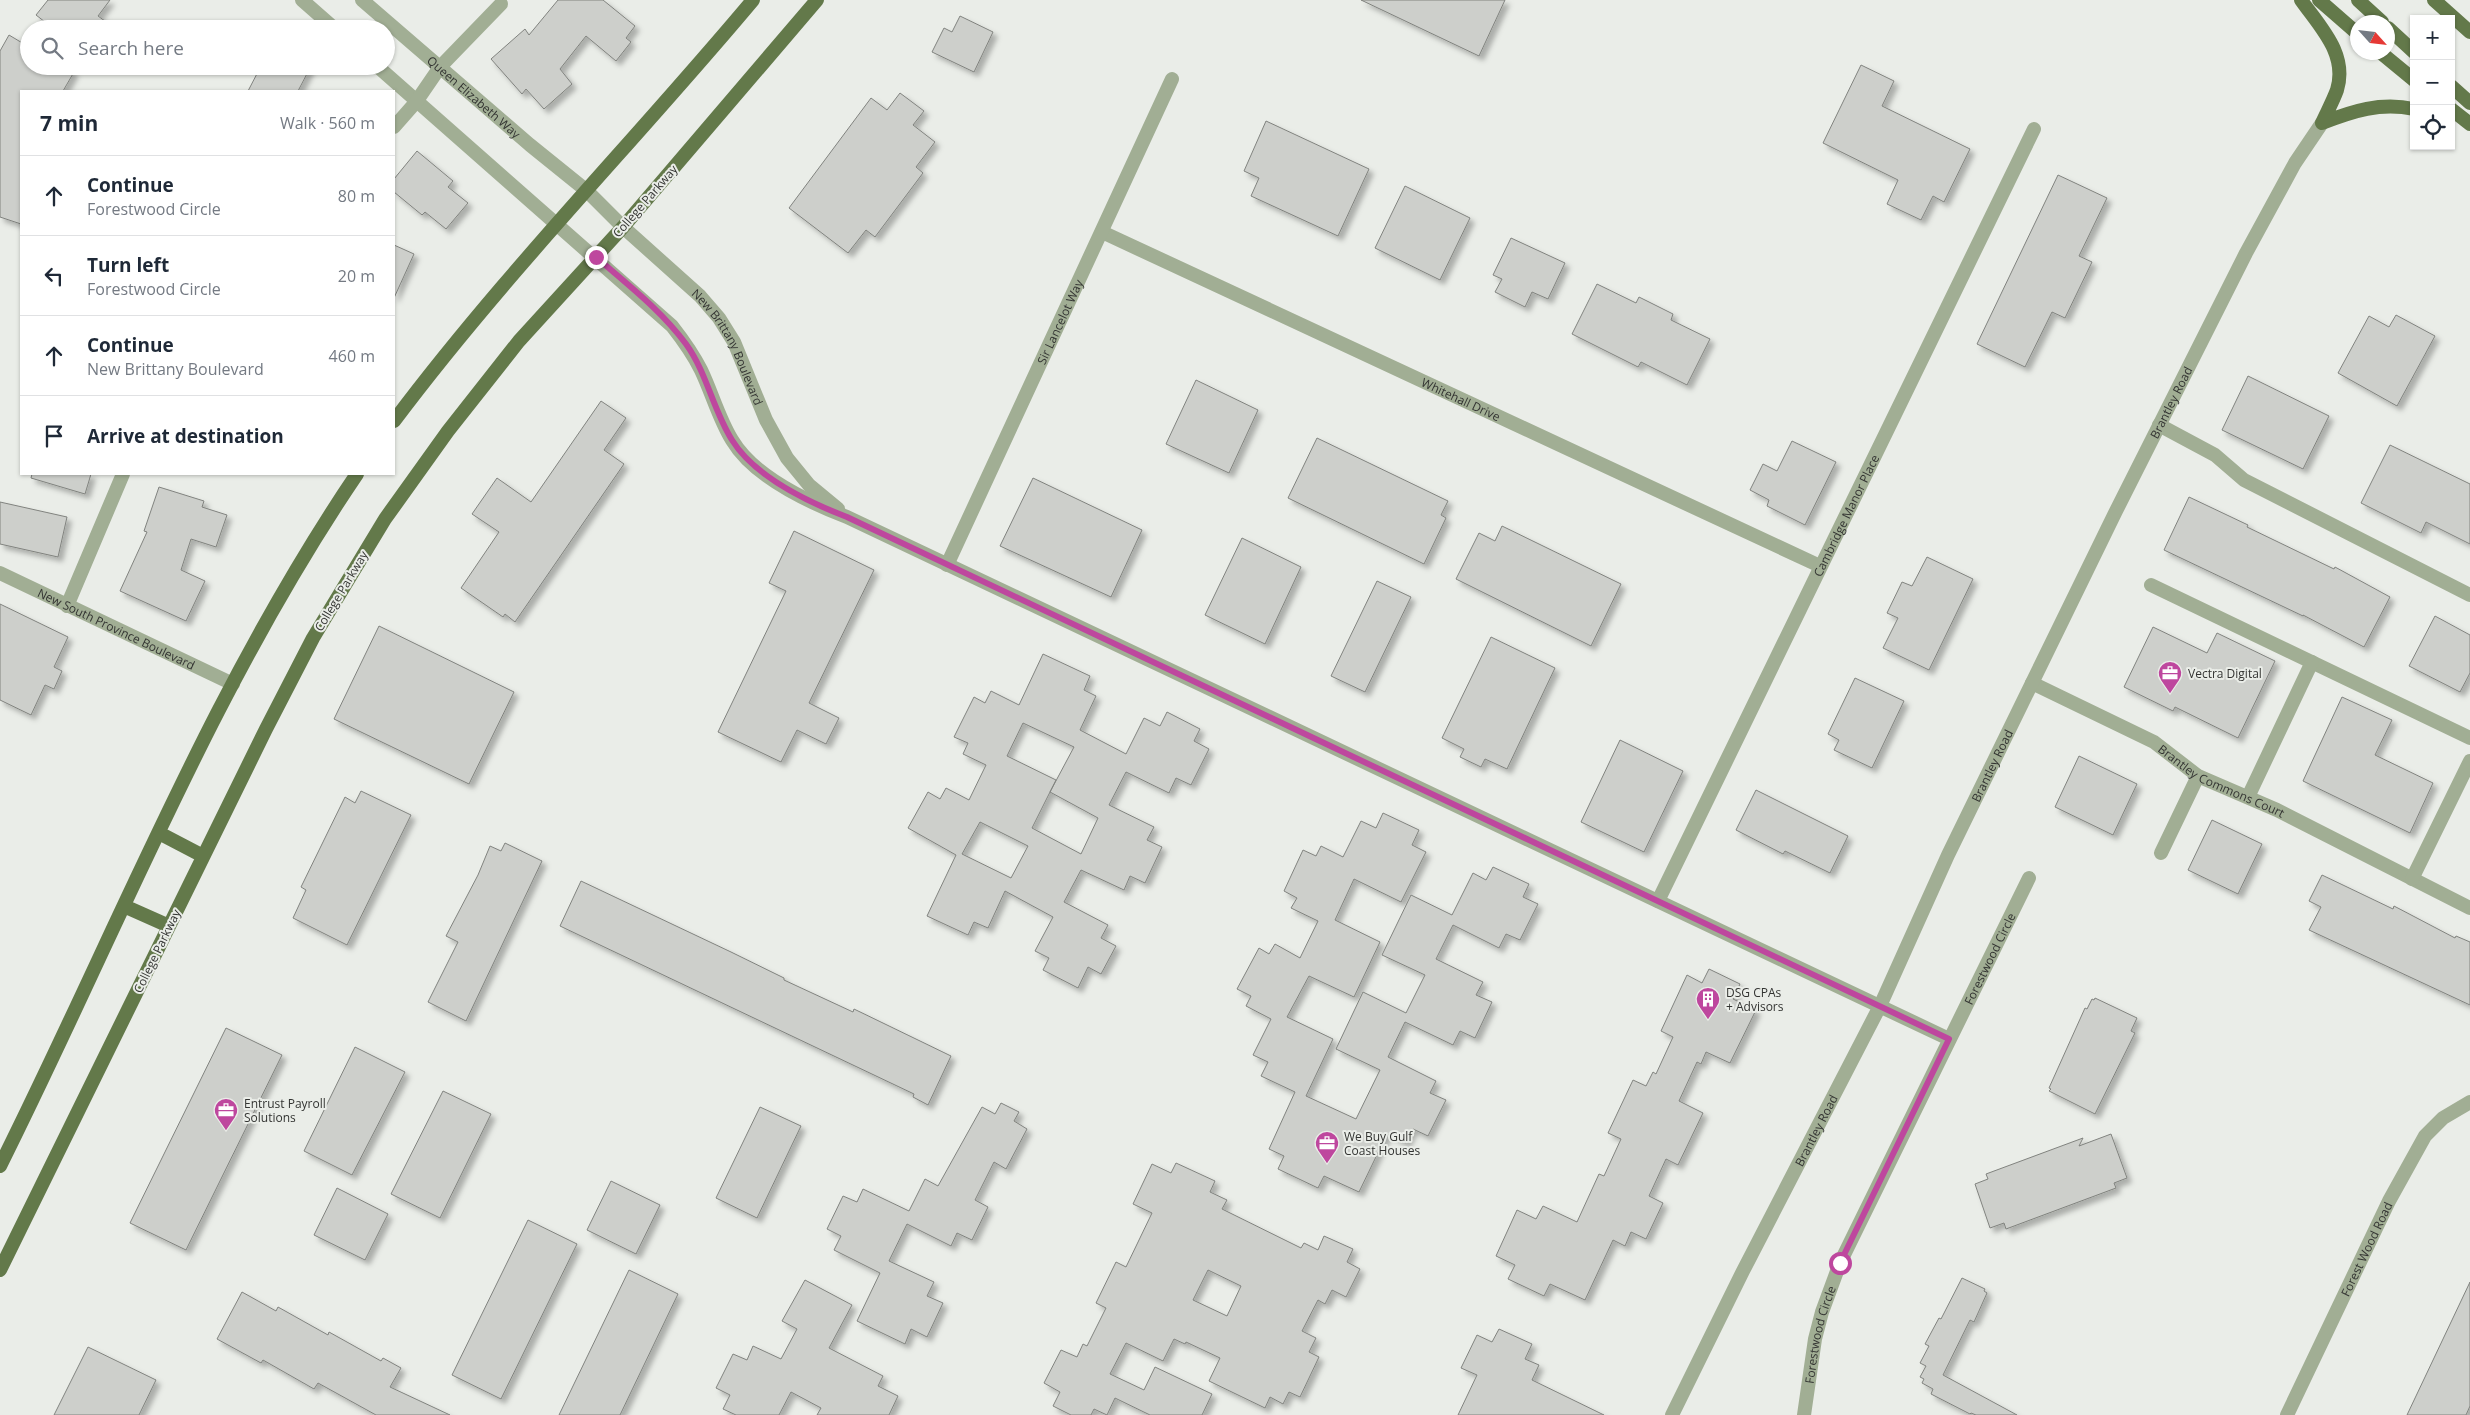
<!DOCTYPE html>
<meta charset="utf-8">
<style>
:root{--surface:#fff;--page:#f6f6f7;--text:#1f2937;--muted:#747a83;--line:#e0e1e3}
body{margin:0;font-family:"Open Sans",sans-serif;background:var(--page);color:var(--text)}
.controls{position:absolute;right:15px;top:15px;display:grid;overflow:hidden;border-radius:0px;box-shadow:0 1px 4px #0004}
.controls button{width:45px;height:45px;display:grid;place-items:center;padding:0;border:0;border-bottom:1px solid var(--line);background:var(--surface);color:var(--text);font:25px sans-serif}
.compass{position:absolute;left:2350px;top:15px;width:45px;height:45px;border-radius:50%;background:var(--surface);box-shadow:0 1px 4px #0004;rotate:117deg}
.stop{position:absolute;width:15px;height:15px;margin:-11px;border:4px solid #be479e;border-radius:50%;background:#fff}
.stop.end{background:#be479e;border-color:#fff;box-shadow:0 1px 5px #0008}
.list{margin:0;padding:0;list-style:none}
h2{display:flex;justify-content:space-between;align-items:center;height:65px;margin:0;padding:0 20px;font-size:21px}
h2 small{font-size:16px;font-weight:400;color:var(--muted)}
.list li{display:grid;grid-template-columns:32px 1fr auto;gap:15px;align-items:center;box-sizing:border-box;height:80px;padding:0 20px;border-top:1px solid var(--line)}
.list b{display:block;font-size:19px;white-space:nowrap}
.list p{margin:0;font-size:16px;white-space:nowrap;color:var(--muted)}
.list em{font-size:16px;font-style:normal;color:var(--muted)}
.icon{flex:none;width:28px;height:28px;fill:none;stroke:currentColor;stroke-width:2;stroke-linecap:round;stroke-linejoin:round}
.map{position:relative;flex:none;width:2470px;height:1415px;overflow:hidden}
.search{position:absolute;background:var(--surface);box-shadow:0 1px 4px #0004;left:20px;top:20px;width:375px;height:55px;display:flex;align-items:center;gap:12px;box-sizing:border-box;padding:0 18px;border-radius:28px;color:var(--muted);font-size:19px}
.panel{position:absolute;background:var(--surface);box-shadow:0 1px 4px #0004;left:20px;top:90px;width:375px;height:385px;border-radius:0px}
.map>svg:first-child{display:block}
</style>
<div class="map">
<svg width="2470" height="1415" viewBox="0 0 2470 1415">
<defs>
<filter id="shadow"><feDropShadow dx="4.5" dy="4.5" stdDeviation="2.5" flood-color="#0004"/></filter>
</defs>
<rect width="100%" height="100%" fill="#eaede8"/>
<!-- building -->
<path fill="#cdcfcb" stroke="#81837f" fill-rule="evenodd" filter="url(#shadow)" d="M48 0H110L98 16 116 29H54L36 15Z
M558 0H603L635 26 626 38 631 42 616 61 586 36 560 69 572 84 544 109 526 89 522 94 491 59 525 29 529 35Z
M1361 0H1505L1479 56Z
M960 16 993 32 974 72 932 52 944 28 952 32Z
M9 35 29 47V66H64L74 72 63 91H21V224L0 217V51Z
M1861 65 1894 81 1882 106 1970 149 1944 202 1933 196 1921 220 1887 204 1898 180 1823 143Z
M261 66H311L298 91H248Z
M900 93 924 111 913 125 935 142 916 167 923 173 875 237 866 230 848 253 789 208 871 98 887 110Z
M1266 121 1369 169 1338 236 1251 196 1259 178 1244 171Z
M417 151 453 181 448 187 468 203 446 229 425 212 422 215 394 192V179Z
M2058 175 2107 198 2079 256 2092 262 2065 318 2052 312 2025 367 1977 344Z
M1405 186 1470 218 1440 280 1375 248Z
M1511 238 1565 263 1548 299 1532 292 1525 307 1495 292 1502 279 1493 275Z
M394 245 414 254 394 298Z
M1597 284 1636 303 1639 297 1673 314 1671 320 1710 339 1687 385 1641 362 1638 367 1572 334Z
M2396 315 2435 336 2397 406 2338 373 2369 316 2389 327Z
M2248 376 2329 416 2303 469 2222 430Z
M1196 380 1258 410 1229 473 1166 444Z
M601 401 626 418 604 450 624 464 515 622 505 614 503 617 461 588 499 532 472 514 497 478 531 502Z
M1317 438 1448 501 1441 515 1446 518 1424 564 1288 498Z
M1792 441 1836 462 1805 525 1767 506 1769 500 1750 490 1763 464 1777 471Z
M2390 445 2470 484V544L2426 522 2421 533 2361 503Z
M32 474H91L85 494 31 478Z
M1033 478 1142 530 1111 597 1000 546Z
M159 487 204 501 202 507 227 515 216 547 191 539 181 570 205 581 186 621 120 591 147 532 144 531Z
M2189 497 2248 525 2247 527 2334 569 2335 567 2390 597 2364 647 2303 615V616L2164 550Z
M0 502 67 517 58 557 0 544Z
M1502 526 1621 584 1591 646 1456 579 1479 533 1495 541Z
M794 531 874 570 809 703 839 718 826 744 797 730 781 762 718 732 786 591 769 583Z
M1242 538 1301 567 1265 644 1205 615Z
M1927 557 1973 579 1929 670 1883 648 1898 618 1887 613 1902 582 1912 586Z
M1377 581 1411 597 1365 692 1331 676Z
M0 604 68 637 54 667 62 671 54 689 45 685 31 715 0 700Z
M2435 616 2470 635V673L2460 692 2409 666Z
M379 626 514 692 469 784 334 719Z
M2153 627 2207 653 2217 633 2275 661 2238 738 2175 707 2173 711 2124 687Z
M1491 637 1555 668 1507 769 1485 759 1481 767 1460 757 1464 749 1442 738Z
M1043 654 1090 676 1084 690 1096 696 1080 730 1126 754 1144 718 1160 726 1167 712 1200 729 1194 741 1209 749 1191 785 1176 778 1169 793 1126 772 1109 805 1154 827 1147 840 1162 847 1145 883 1130 876 1124 890 1081 870 1064 902 1108 925 1101 938 1116 946 1101 974 1088 967 1078 988 1043 970 1049 958 1035 951 1053 917 1005 891 988 928 974 922 968 935 927 916 956 855 908 828 928 792 940 799 946 788 969 800 986 765 963 754 968 743 954 737 974 697 985 703 991 691 1019 705ZM1023 723 1074 747 1050 792 1098 818 1081 854 1032 828 1056 780 1007 756ZM980 822 1028 846 1011 878 962 854Z
M1855 678 1904 701 1872 768 1834 750 1839 740 1828 734Z
M2342 697 2392 720 2375 755 2433 783 2410 833 2303 781Z
M1620 740 1683 771 1644 852 1581 822Z
M2079 756 2137 784 2113 835 2055 807Z
M1756 790 1848 836 1830 873 1785 851 1783 854 1736 830Z
M361 791 411 815 347 945 293 918 306 890 301 887 345 797 355 803Z
M1383 813 1419 830 1412 845 1426 852 1401 902 1354 879 1335 920 1380 942 1354 997 1309 976 1287 1017 1333 1039 1306 1096 1356 1119 1380 1070 1336 1049 1363 992 1406 1013 1425 975 1382 955 1411 895 1452 915 1473 873 1486 880 1493 867 1529 884 1523 897 1538 904 1520 940 1506 934 1499 948 1453 925 1436 959 1483 982 1476 995 1492 1002 1475 1038 1460 1031 1453 1045 1405 1022 1388 1057 1436 1081 1430 1093 1446 1100 1428 1136 1413 1129 1406 1143 1387 1134 1359 1192 1324 1176 1318 1188 1278 1169 1284 1156 1269 1149 1295 1092 1261 1076 1268 1062 1253 1055 1271 1019 1246 1006 1251 996 1237 989 1259 948 1269 954 1275 944 1300 958 1318 921 1291 908 1297 898 1284 891 1303 850 1316 856 1321 846 1343 857 1361 821 1376 828Z
M2212 820 2262 844 2238 894 2188 870Z
M505 843 542 861 466 1021 428 1002 458 942 446 936 478 875 490 846 501 851Z
M2322 875 2393 909 2394 906 2455 938 2456 936 2470 942V1005L2309 930 2321 907 2309 901Z
M581 881 731 952 784 978V980L853 1012 854 1009 951 1056 928 1105 913 1097 914 1094 560 926Z
M1709 969 1740 984 1733 999 1756 1010 1730 1063 1706 1052 1701 1064 1697 1062 1679 1101 1703 1113 1678 1165 1666 1159 1649 1196 1663 1203 1646 1239 1631 1232 1625 1246 1613 1240 1585 1300 1550 1284 1544 1296 1508 1279 1515 1265 1496 1256 1517 1210 1536 1219 1543 1206 1577 1222 1599 1174 1604 1176 1621 1139 1608 1133 1633 1080 1646 1086 1653 1072 1656 1074 1673 1037 1661 1031 1687 975 1702 983Z
M2095 998 2137 1018 2131 1031 2135 1033 2095 1114 2049 1091 2051 1089 2049 1088 2085 1008 2087 1009 2092 999 2094 1000Z
M226 1028 282 1055 186 1250 130 1223Z
M355 1047 405 1072 352 1175 304 1151Z
M443 1091 491 1114 440 1218 391 1194Z
M1001 1103 1019 1112 1014 1121 1027 1129 1006 1169 994 1162 975 1200 988 1207 972 1240 957 1233 951 1246 907 1224 889 1261 934 1282 927 1296 943 1303 927 1337 911 1329 905 1344 857 1321 880 1273 834 1250 841 1236 827 1229 843 1196 857 1202 863 1189 909 1211 925 1179 938 1186 982 1107 995 1114Z
M760 1107 801 1126 757 1218 716 1198Z
M2111 1134 2127 1178 2114 1183 2116 1188 2006 1229 2004 1223 1990 1228 1975 1184 1988 1179 1986 1174 2083 1138 2079 1146Z
M1176 1163 1215 1181 1210 1192 1227 1200 1222 1209 1301 1248 1304 1243 1318 1250 1324 1236 1353 1249 1347 1262 1360 1269 1346 1297 1332 1290 1325 1304 1318 1300 1302 1331 1316 1338 1309 1352 1319 1357 1300 1397 1289 1392 1283 1404 1270 1397 1265 1408 1209 1381 1220 1358 1186 1342 1185 1344 1174 1339 1163 1361 1126 1343 1110 1374 1144 1390 1155 1367 1212 1394 1202 1415H1150L1115 1398 1107 1415 1094 1409 1091 1415H1071L1053 1406 1060 1392 1044 1383 1061 1350 1077 1357 1083 1344 1087 1346 1106 1308 1096 1303 1116 1262 1126 1267 1152 1213 1133 1204 1152 1164 1171 1173ZM1208 1270 1241 1286 1227 1316 1193 1300Z
M611 1181 660 1205 636 1254 587 1230Z
M337 1188 388 1214 365 1260 314 1235Z
M528 1220 577 1244 501 1399 452 1375Z
M629 1270 678 1294 620 1415H559Z
M1962 1278 1985 1289 1984 1291 1987 1293 1974 1322 1970 1320 1943 1375 2017 1415H1976L1971 1413 1970 1414 1931 1394 1933 1389 1922 1383 1924 1379 1920 1377 1926 1366 1920 1363 1929 1346 1925 1344 1939 1318 1941 1319Z
M805 1280 852 1305 829 1348 883 1376 878 1386 898 1396 889 1415H817L821 1408 791 1392 779 1415H736L723 1409 730 1395 716 1388 733 1354 747 1360 753 1346 781 1359 797 1329 782 1321Z
M2470 1282V1406L2466 1415H2407Z
M242 1292 276 1311 278 1307 328 1335 329 1332 381 1361 383 1358 401 1368 390 1387 450 1415H376L318 1383 314 1389 263 1360 261 1363 217 1339Z
M1499 1329 1532 1344 1525 1359 1539 1365 1532 1380 1604 1415H1458L1477 1375 1461 1368 1477 1335 1492 1342Z
M88 1347 156 1380 139 1415H54Z"/>
<g fill="none" stroke-linecap="round" stroke-linejoin="round">
<!-- minor -->
<g stroke="#a1ae94" stroke-width="14">
<path d="M302 0 335 29"/>
<path id="s1" d="M362 0 530 145 587 191 623 227 700 296 719 318 734 342 766 420 787 458 809 485 838 509"/>
<path d="M377 66 672 326C683 340 693 354 701 370 712 393 719 419 732 440 754 477 808 502 847 517L1949 1039"/>
<path d="M394 127 416 102 440 67 501 4"/>
<path id="s2" d="M1102 232 1820 566"/>
<path d="M2159 425 2215 455 2244 480 2470 595"/>
<path id="s3" d="M947 565 1172 79"/>
<path id="s4" d="M0 573 233 684"/>
<path d="M2151 585 2470 738"/>
<path d="M67 606 123 474"/>
<path id="s5" d="M2032 683 2154 742 2198 776 2277 810 2470 908"/>
<path d="M2248 797 2312 662"/>
<path d="M2161 853 2198 776"/>
<path d="M2412 879 2470 761"/>
<path id="s6" d="M1658 901 2034 129"/>
<path id="s7" d="M1672 1415 1743 1271 1880 1006 1948 855 2116 511 2246 253 2295 163 2322 123"/>
<path id="s8" d="M1804 1415 1815 1339 1822 1312 1840 1263 2029 878"/>
<path id="s9" d="M2287 1415 2389 1201 2425 1136 2443 1118 2470 1102"/>
</g>
<!-- primary -->
<path stroke="#63794a" stroke-width="14" d="M2301 0C2320 27 2348 54 2337 90 2333 101 2327 112 2322 123
M2319 0 2358 34
M2358 0 2382 22
M2434 0 2470 32
M2388 28 2414 52
M2380 52 2414 80
M2451 86 2470 103
M2451 109 2470 124
M2322 123C2353 111 2380 102 2414 109
M394 421C505 273 635 141 753 0
M159 833 203 856
M124 906 169 926
M0 1166C116 934 211 689 357 474
M0 1270 266 729 313 638 385 519 448 431 519 341 623 227 817 0"/>
</g>
<g fill="none" stroke-linecap="round" stroke-linejoin="round">
<!-- route -->
<path stroke="#be479e" stroke-width="6" d="M596 257C627 284 661 310 686 344 707 373 713 410 732 440 755 477 808 502 847 517L1949 1039 1840 1263"/>
</g>
<!-- icons -->
<defs>
<g id="office-pin" transform="scale(1.25)"><path d="M0 17L-7.5 6A9.5 9.5 0 1 1 7.5 6Z" fill="#be479e" stroke="#eaede8"/><path d="M-6-3h4V-5.5h4V-3h4V5H-6ZM-1-4.5V-3h2v-1.5ZM-6 0V1H6V0Z" fill="#fff"/></g>
<g id="building-pin" transform="scale(1.25)"><path d="M0 17L-7.5 6A9.5 9.5 0 1 1 7.5 6Z" fill="#be479e" stroke="#eaede8"/><path d="M-4-6H4V6H1V3H-1V6H-4ZM-2.5-4.3h1.7v1.8h-1.7ZM.8-4.3h1.7v1.8H.8ZM-2.5-1h1.7V.8h-1.7ZM.8-1h1.7V.8H.8Z" fill="#fff"/></g>
</defs>
<g fill-rule="evenodd">
<use href="#office-pin" x="2170" y="673"/>
<use href="#building-pin" x="1708" y="999"/>
<use href="#office-pin" x="226" y="1110"/>
<use href="#office-pin" x="1327" y="1143"/>
</g>
<g text-anchor="middle" dominant-baseline="central" stroke-width="4" stroke-linejoin="round" paint-order="stroke">
<!-- street labels -->
<g font-size="12" fill="#333432" stroke="#eaede8">
<text stroke="none"><textPath href="#s1" startOffset="148">Queen Elizabeth Way</textPath></text>
<text transform="translate(645 201) rotate(-49)">College Parkway</text>
<text stroke="none"><textPath href="#s3" startOffset="268">Sir Lancelot Way</textPath></text>
<text stroke="none"><textPath href="#s1" startOffset="508">New Brittany Boulevard</textPath></text>
<text stroke="none"><textPath href="#s2" startOffset="396">Whitehall Drive</textPath></text>
<text stroke="none"><textPath href="#s7" startOffset="1129">Brantley Road</textPath></text>
<text stroke="none"><textPath href="#s6" startOffset="429">Cambridge Manor Place</textPath></text>
<text transform="translate(341 591) rotate(-59)">College Parkway</text>
<text stroke="none"><textPath href="#s4" startOffset="129">New South Province Boulevard</textPath></text>
<text stroke="none"><textPath href="#s7" startOffset="724">Brantley Road</textPath></text>
<text stroke="none"><textPath href="#s5" startOffset="214">Brantley Commons Court</textPath></text>
<text transform="translate(157 951) rotate(-64)">College Parkway</text>
<text stroke="none"><textPath href="#s8" startOffset="496">Forestwood Circle</textPath></text>
<text stroke="none"><textPath href="#s7" startOffset="319">Brantley Road</textPath></text>
<text stroke="none"><textPath href="#s9" startOffset="184">Forest Wood Road</textPath></text>
<text stroke="none"><textPath href="#s8" startOffset="82">Forestwood Circle</textPath></text>
</g>
<!-- poi labels -->
<g font-size="12" fill="#333432" stroke="#eaede8" text-anchor="start">
<text x="2188" y="673">Vectra Digital</text>
<text x="1726" y="992">DSG CPAs<tspan x="1726" dy="14">+ Advisors</tspan></text>
<text x="244" y="1103">Entrust Payroll<tspan x="244" dy="14">Solutions</tspan></text>
<text x="1344" y="1136">We Buy Gulf<tspan x="1344" dy="14">Coast Houses</tspan></text>
</g>
</g>
</svg>
<div class="controls">
<button>+</button>
<button>−</button>
<button><svg class="icon" aria-label="locate" viewBox="0 0 24 24"><circle cx="12" cy="12" r="6"/><path d="M12 2v4M12 18v4M2 12h4M18 12h4"/></svg></button>
</div>
<svg class="compass" viewBox="-18 -18 36 36"><path d="M0-13l5 13h-10z" fill="#e53935"/><path d="M0 13l5-13h-10z" fill="#747a83"/></svg>
<div class="stop" style="left:1840px;top:1263px"></div>
<div class="stop end" style="left:596px;top:257px"></div>
<div class="search"><svg class="icon" aria-label="search" viewBox="0 0 24 24"><circle cx="10" cy="10" r="6"/><path d="M15 15l6 6"/></svg>Search here</div>
<section class="panel">
<h2>7 min<small>Walk · 560 m</small></h2>
<ul class="list">
<li><svg class="icon" aria-label="ahead" viewBox="0 0 24 24"><path d="M12 20V5M6 11l6-6 6 6"/></svg><div><b>Continue</b><p>Forestwood Circle</p></div><em>80 m</em></li>
<li><svg class="icon" aria-label="left" viewBox="0 0 24 24"><path d="M17 20v-9H6M10 6l-5 5 5 5"/></svg><div><b>Turn left</b><p>Forestwood Circle</p></div><em>20 m</em></li>
<li><svg class="icon" aria-label="ahead" viewBox="0 0 24 24"><path d="M12 20V5M6 11l6-6 6 6"/></svg><div><b>Continue</b><p>New Brittany Boulevard</p></div><em>460 m</em></li>
<li><svg class="icon" aria-label="arrive" viewBox="0 0 24 24"><path d="M6 21V4h12l-3 4 3 4H6"/></svg><div><b>Arrive at destination</b></div></li>
</ul>
</section>
</div>
